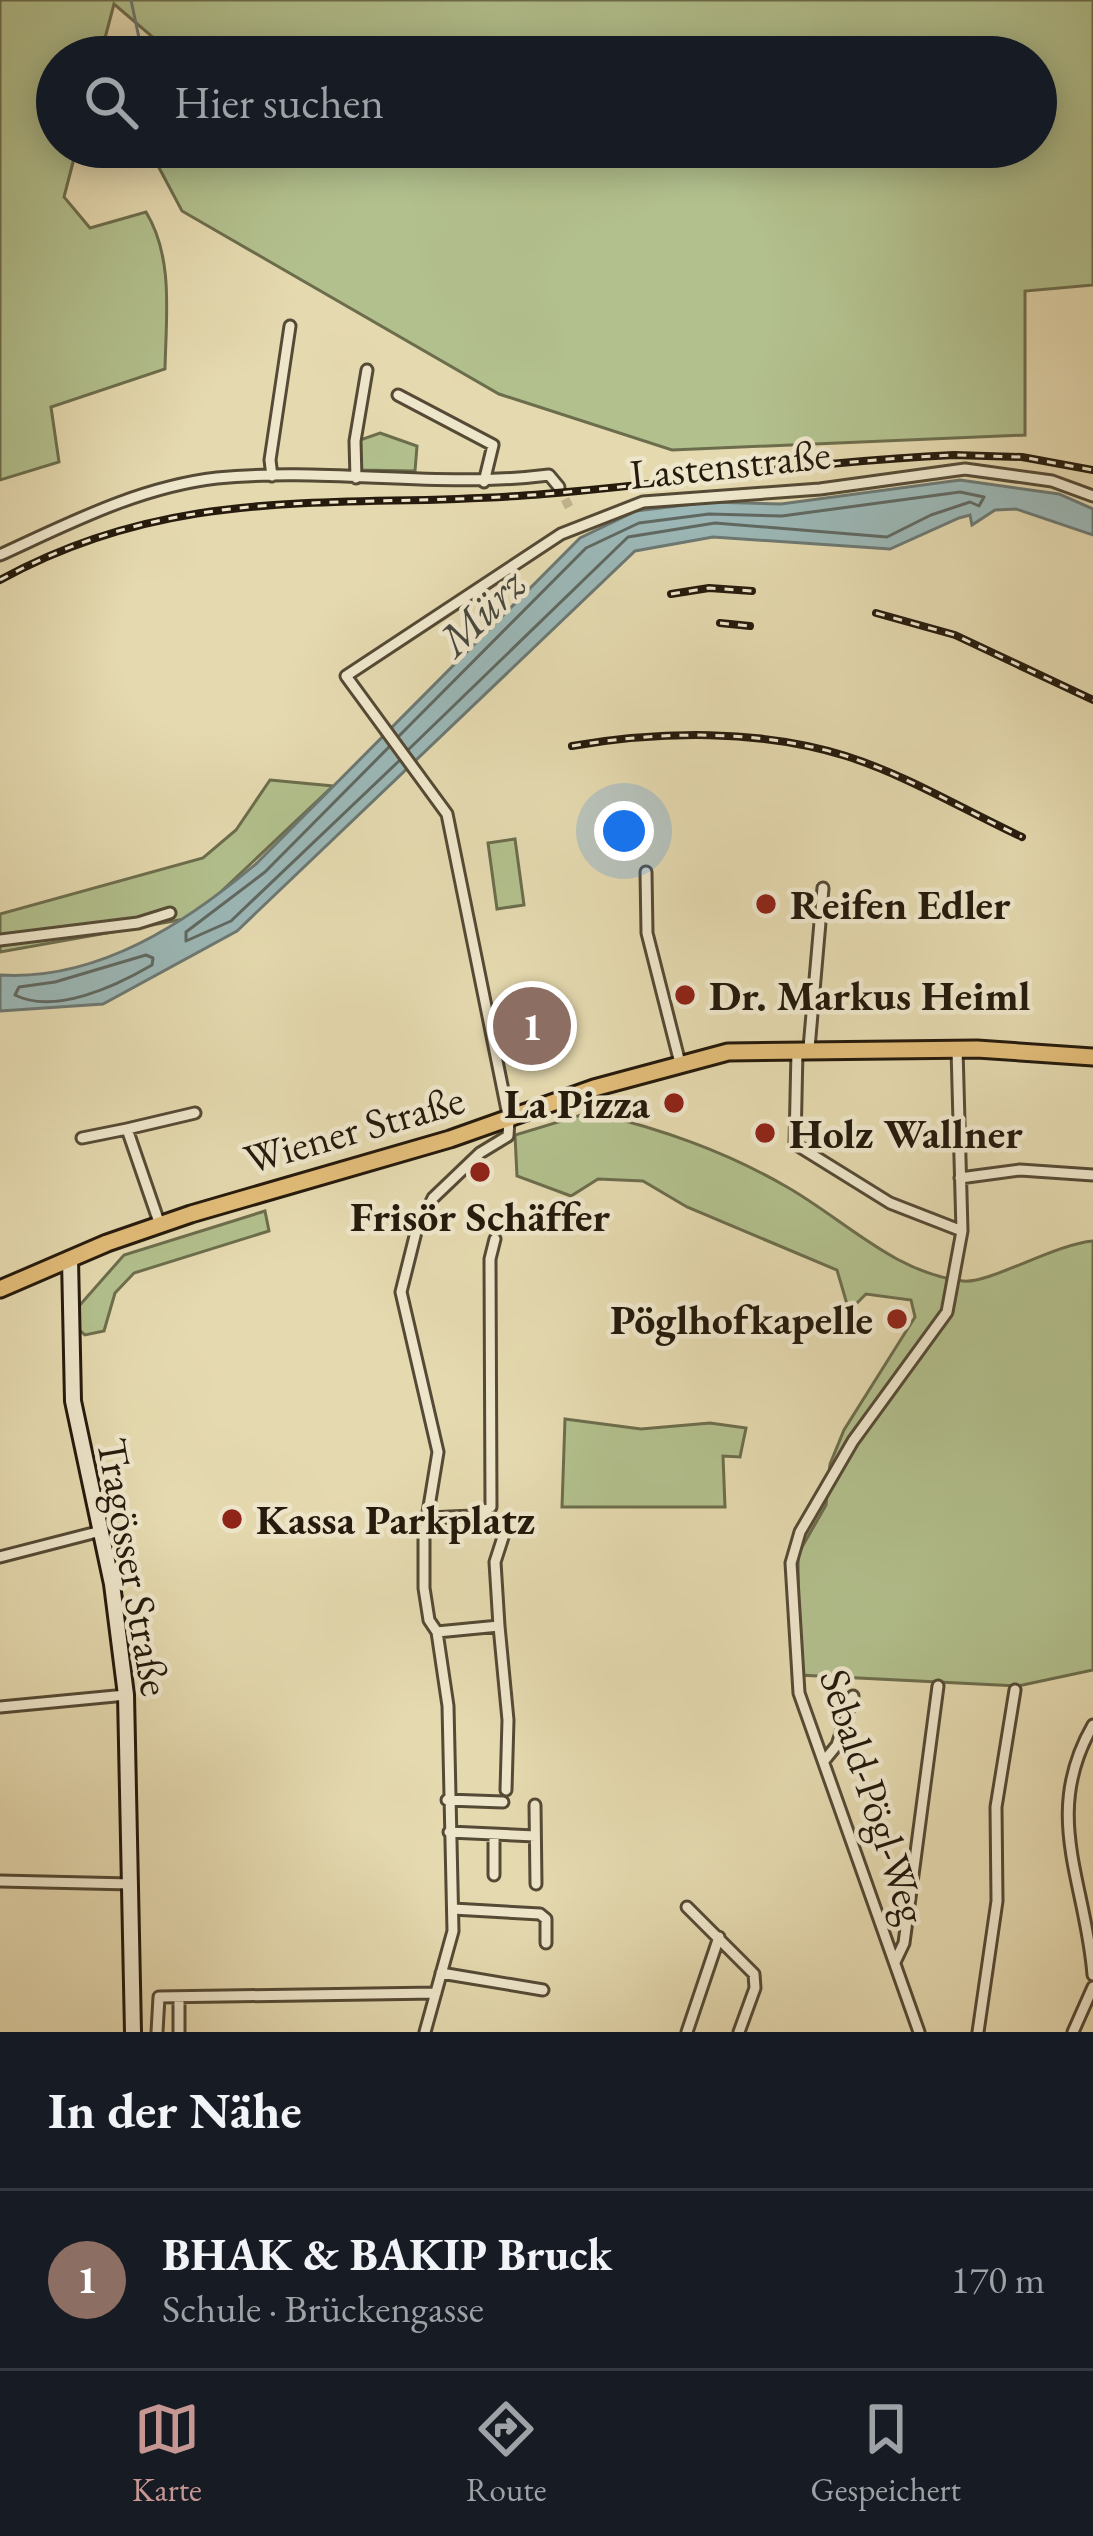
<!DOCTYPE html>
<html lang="de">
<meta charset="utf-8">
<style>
:root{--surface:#171b24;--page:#242831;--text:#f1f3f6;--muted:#9ea1a6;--line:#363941;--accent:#c59692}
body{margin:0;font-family:"EB Garamond",serif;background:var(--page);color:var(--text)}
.you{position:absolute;left:624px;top:831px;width:42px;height:42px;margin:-30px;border:9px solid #fff;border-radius:50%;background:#1a73e8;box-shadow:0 0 0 18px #1a73e833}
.badge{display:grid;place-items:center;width:78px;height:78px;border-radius:50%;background:var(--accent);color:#fff;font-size:39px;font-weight:700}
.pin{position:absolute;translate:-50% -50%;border:6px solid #fff;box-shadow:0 3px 12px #0006}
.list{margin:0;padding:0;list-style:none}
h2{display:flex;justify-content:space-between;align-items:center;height:156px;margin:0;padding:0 48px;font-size:51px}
h2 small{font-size:39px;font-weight:400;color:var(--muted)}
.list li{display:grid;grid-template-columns:78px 1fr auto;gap:36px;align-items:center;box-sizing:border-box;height:180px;padding:0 48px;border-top:3px solid var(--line)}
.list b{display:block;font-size:45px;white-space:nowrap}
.list p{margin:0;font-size:39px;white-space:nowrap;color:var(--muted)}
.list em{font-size:39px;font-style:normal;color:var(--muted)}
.icon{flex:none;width:66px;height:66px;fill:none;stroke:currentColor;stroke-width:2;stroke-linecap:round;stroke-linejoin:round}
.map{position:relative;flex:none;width:1093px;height:2032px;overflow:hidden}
.search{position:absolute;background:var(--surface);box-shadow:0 6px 30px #0003;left:36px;right:36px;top:36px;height:132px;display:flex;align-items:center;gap:30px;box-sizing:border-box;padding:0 42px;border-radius:66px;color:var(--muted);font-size:45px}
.sheet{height:336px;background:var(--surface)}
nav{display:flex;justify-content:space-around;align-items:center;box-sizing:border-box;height:168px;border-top:3px solid var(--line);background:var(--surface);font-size:33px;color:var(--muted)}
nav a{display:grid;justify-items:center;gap:6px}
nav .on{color:var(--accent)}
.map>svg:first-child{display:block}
</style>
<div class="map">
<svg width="1093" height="2032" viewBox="0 0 1093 2032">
<rect width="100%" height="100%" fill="#e5d9af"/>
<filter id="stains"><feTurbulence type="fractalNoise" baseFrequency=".00167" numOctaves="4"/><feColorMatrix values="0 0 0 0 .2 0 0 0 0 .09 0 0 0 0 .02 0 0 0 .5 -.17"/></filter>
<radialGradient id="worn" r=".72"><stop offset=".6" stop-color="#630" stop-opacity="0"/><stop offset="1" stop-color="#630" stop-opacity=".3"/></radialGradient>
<!-- green -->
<path fill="#b2c08d" stroke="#6c6d4c" stroke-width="3" d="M0 0H1093V285L1025 291V435L672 450 499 394 182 211 148 147H1036V57H153L155 39 114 4 100 57H57V147H77L64 197 90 228 146 212C174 258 166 317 165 369L51 407 59 462 0 480Z
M380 433 417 446 415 471 361 470 360 440Z
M270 780 333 786 208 904 185 919 0 952V914L203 858 236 830Z
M515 839 524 905 497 909 488 843Z
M591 1112C661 1129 725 1151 787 1187 845 1220 894 1273 963 1281 989 1284 1055 1244 1093 1241V1670L1018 1686 799 1675 798 1554 826 1505 830 1464 844 1430 915 1317 911 1300 866 1294 849 1311 837 1270 687 1207 643 1181 598 1179 571 1196 517 1176 515 1135Z
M265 1211 269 1231 134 1273 115 1293 104 1331 85 1335 79 1330V1306L124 1255Z
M565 1419 641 1429 710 1423 746 1428 740 1457 723 1456 725 1507H562Z"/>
<!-- water -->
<path fill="#9bb7b6" stroke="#6c7872" stroke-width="3" d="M960 480 1059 494 1093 509V535L1016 509 995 510 972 525 970 515 959 518 890 549 713 537 635 551 237 931 103 1004 0 1011V975C98 981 186 923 257 863L580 538 636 511 709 502 781 504Z"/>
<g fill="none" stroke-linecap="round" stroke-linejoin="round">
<!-- shore -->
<path stroke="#606861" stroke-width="3" d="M399 736 586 548 639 523 709 514 782 516 960 492 984 497 979 506 970 502 931 515 887 537 715 523 628 537 409 749
M389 747 265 872 186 932V941L231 921 399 761
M146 955 153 958 152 965C116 986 55 1015 15 995L19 987 55 982Z"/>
<!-- stream -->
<path stroke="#6c7872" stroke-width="3" d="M131 0 143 57
M117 157 119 147"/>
<!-- minor-tunnel -->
<path stroke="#bfb38e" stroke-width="9" stroke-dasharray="9 4.5" stroke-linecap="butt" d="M559 487 571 511"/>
<!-- minor casing -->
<g stroke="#554a35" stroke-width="15">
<path id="minor" d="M398 395 493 445 484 482
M272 476 270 460 290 326
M356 478 355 441 367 370
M0 555C70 523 139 487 217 478 327 467 438 489 549 475L559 487
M646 872 647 933 680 1063
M0 940 138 923 170 913
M809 1048 823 888
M797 1051 795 1144 890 1203 962 1231
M127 1129 195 1113
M82 1138 127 1129 160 1225
M960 1178 1020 1170 1093 1175
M428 1518 473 1516 491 1507 490 1259 495 1239
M0 1557 97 1532
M499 1626 508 1720 506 1790
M437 1632 499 1626 495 1562 505 1531
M0 1707 126 1695
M1093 1725C1041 1815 1086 1882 1093 1975
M824 1761 837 1745 853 1696
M447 1800 503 1802
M535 1805 536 1884
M449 1832 535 1836
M494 1835V1875
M0 1881 131 1884
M687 1907 754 1974 755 1988 739 2032
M453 1909 540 1914 546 1919V1943
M895 1962 904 1943 938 1686
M441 1973 543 1990
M179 1997V2032
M157 2032 159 1997 436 1993
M425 2032 453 1931 448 1706 437 1632 429 1620 424 1588V1537L438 1452 401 1292 416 1232 433 1198 480 1153 508 1136 509 1120 447 814 346 676 561 534 643 502 820 489 965 469 1052 481 1093 496
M687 2032 719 1937
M919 2032 799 1693 791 1563 800 1532 853 1441 947 1312 962 1231 957 1049
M978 2032 997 1901 996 1807 1015 1690
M1073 2032 1093 1987"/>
</g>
<!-- secondary casing -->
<g stroke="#251a0c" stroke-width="20">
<path id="secondary" d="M70 1259 73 1401 112 1584 126 1695 133 2032"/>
</g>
<!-- primary casing -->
<g stroke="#251a0c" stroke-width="21">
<path id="primary" d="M0 1289 107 1243 191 1214 450 1139 594 1088 728 1052 977 1049 1093 1057"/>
</g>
<!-- minor -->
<use href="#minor" stroke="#eee6cb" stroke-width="9"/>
<!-- secondary -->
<use href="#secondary" stroke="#eee6cb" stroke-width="14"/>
<!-- primary -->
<use href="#primary" stroke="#e2bc78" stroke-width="15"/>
<!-- rail casing -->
<g stroke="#251a0c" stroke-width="8">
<path id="rail" d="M0 580C184 479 348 511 544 494 681 483 817 461 954 455L1022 457 1093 470
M671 594 709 588 752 591
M876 613 955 635 1093 700
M720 623 750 626
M572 746C660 731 760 729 846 756 906 775 964 810 1022 837"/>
</g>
<!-- rail -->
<use href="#rail" stroke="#eee6cb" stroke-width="3" stroke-dasharray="9" stroke-linecap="butt"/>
</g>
<!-- markers -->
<g fill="#8f2418" stroke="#eee6cb" stroke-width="4.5">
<circle cx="766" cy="904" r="12"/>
<circle cx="685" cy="995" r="12"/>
<circle cx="674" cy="1103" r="12"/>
<circle cx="765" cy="1133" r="12"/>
<circle cx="480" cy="1172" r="12"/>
<circle cx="897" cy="1319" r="12"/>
<circle cx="232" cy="1519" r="12"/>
</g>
<g text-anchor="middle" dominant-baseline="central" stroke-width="9" stroke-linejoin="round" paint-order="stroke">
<!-- street labels -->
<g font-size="42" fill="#251a0c" stroke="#eee6cb">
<text transform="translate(730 464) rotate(-6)">Lastenstraße</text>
<text transform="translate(354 1129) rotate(-16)">Wiener Straße</text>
<text transform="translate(134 1567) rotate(80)">Tragösser Straße</text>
<text transform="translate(874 1796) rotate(72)">Sebald-Pögl-Weg</text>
</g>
<!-- poi labels -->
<g font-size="42" font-weight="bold" fill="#251a0c" stroke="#eee6cb" text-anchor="start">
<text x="790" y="904">Reifen Edler</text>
<text x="709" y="995">Dr. Markus Heiml</text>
<text x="650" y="1103" text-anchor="end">La Pizza</text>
<text x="789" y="1133">Holz Wallner</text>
<text x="480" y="1216" text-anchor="middle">Frisör Schäffer</text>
<text x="873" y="1319" text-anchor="end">Pöglhofkapelle</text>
<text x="256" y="1519">Kassa Parkplatz</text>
</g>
<!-- water labels -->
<g font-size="45" font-style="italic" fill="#48493f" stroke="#eee6cb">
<text transform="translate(481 611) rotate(-45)">Mürz</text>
</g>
</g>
<rect width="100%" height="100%" filter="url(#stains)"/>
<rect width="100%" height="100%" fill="url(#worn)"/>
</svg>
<div class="you"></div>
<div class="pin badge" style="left:532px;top:1026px;background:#8d6e63">1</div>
<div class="search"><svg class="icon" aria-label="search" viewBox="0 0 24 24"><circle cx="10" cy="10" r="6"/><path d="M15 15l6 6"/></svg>Hier suchen</div>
</div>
<section class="sheet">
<h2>In der Nähe<small></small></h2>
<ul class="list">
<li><span class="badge" style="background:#8d6e63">1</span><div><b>BHAK &amp; BAKIP Bruck</b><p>Schule · Brückengasse</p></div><em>170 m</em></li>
</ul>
</section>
<nav>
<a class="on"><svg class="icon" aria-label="map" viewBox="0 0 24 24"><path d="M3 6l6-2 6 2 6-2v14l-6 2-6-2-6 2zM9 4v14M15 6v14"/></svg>Karte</a>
<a><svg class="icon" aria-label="directions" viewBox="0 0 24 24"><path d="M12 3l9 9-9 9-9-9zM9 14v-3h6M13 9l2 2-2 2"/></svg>Route</a>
<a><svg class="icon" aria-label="saved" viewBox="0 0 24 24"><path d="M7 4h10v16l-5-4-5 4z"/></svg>Gespeichert</a>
</nav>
